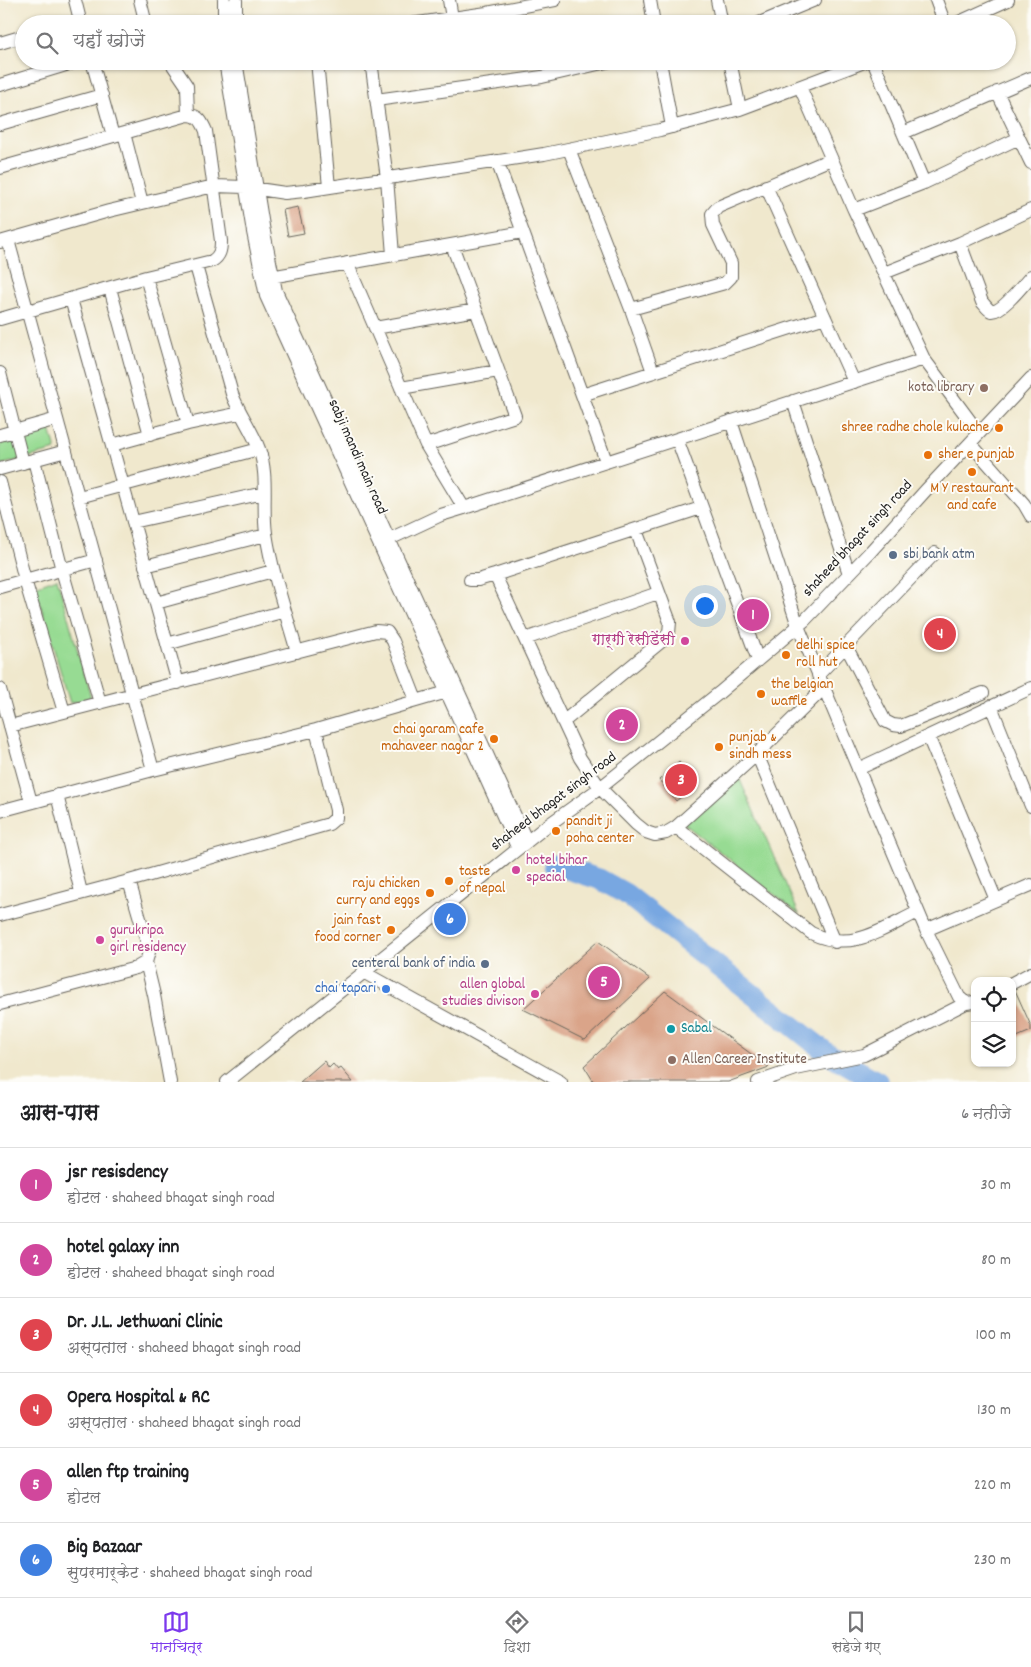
<!DOCTYPE html>
<html lang="hi">
<meta charset="utf-8">
<style>
:root{--surface:#fff;--page:#f2f2f2;--text:#202124;--muted:#757577;--line:#e0e0e0;--accent:#7c3aed}
body{margin:0;font-family:Dekko,"Playpen Sans Deva",sans-serif;background:var(--page);color:var(--text)}
.controls{position:absolute;right:15px;bottom:15px;display:grid;overflow:hidden;border-radius:10px;box-shadow:0 1px 4px #0004}
.controls button{width:45px;height:45px;display:grid;place-items:center;padding:0;border:0;border-bottom:1px solid var(--line);background:var(--surface);color:var(--text);font:25px sans-serif}
.you{position:absolute;left:704px;top:605px;width:18px;height:18px;margin:-12px;border:4px solid #fff;border-radius:50%;background:#1a73e8;box-shadow:0 0 0 8px #1a73e833}
.badge{display:grid;place-items:center;width:32px;height:32px;border-radius:50%;background:var(--accent);color:#fff;font-size:16px;font-weight:700}
.pin{position:absolute;translate:-50% -50%;border:2px solid #fff;box-shadow:0 1px 5px #0006}
.list{margin:0;padding:0;list-style:none}
h2{display:flex;justify-content:space-between;align-items:center;height:65px;margin:0;padding:0 20px;font-size:21px}
h2 small{font-size:16px;font-weight:400;color:var(--muted)}
.list li{display:grid;grid-template-columns:32px 1fr auto;gap:15px;align-items:center;box-sizing:border-box;height:75px;padding:0 20px;border-top:1px solid var(--line)}
.list b{display:block;font-size:19px;white-space:nowrap}
.list p{margin:0;font-size:16px;white-space:nowrap;color:var(--muted)}
.list em{font-size:16px;font-style:normal;color:var(--muted)}
.icon{flex:none;width:28px;height:28px;fill:none;stroke:currentColor;stroke-width:2;stroke-linecap:round;stroke-linejoin:round}
.map{position:relative;flex:none;width:1031px;height:1082px;overflow:hidden}
.search{position:absolute;background:var(--surface);box-shadow:0 1px 4px #0004;left:15px;right:15px;top:15px;height:55px;display:flex;align-items:center;gap:12px;box-sizing:border-box;padding:0 18px;border-radius:28px;color:var(--muted);font-size:19px}
.sheet{height:515px;background:var(--surface)}
nav{display:flex;justify-content:space-around;align-items:center;box-sizing:border-box;height:70px;border-top:1px solid var(--line);background:var(--surface);font-size:14px;color:var(--muted)}
nav a{display:grid;justify-items:center;gap:2px}
nav .on{color:var(--accent)}
.map>svg:first-child{display:block}
</style>
<div class="map">
<svg width="1031" height="1082" viewBox="0 0 1031 1082">
<rect width="100%" height="100%" fill="#fdfcf7"/>
<filter id="ink" filterUnits="userSpaceOnUse"><feTurbulence type="fractalNoise" baseFrequency=".02" numOctaves="2"/><feDisplacementMap in="SourceGraphic" scale="10" xChannelSelector="R" yChannelSelector="G"/><feConvolveMatrix kernelMatrix="1 2 1 2 8 2 1 2 1" color-interpolation-filters="sRGB"/></filter>
<filter id="wash" filterUnits="userSpaceOnUse"><feTurbulence type="fractalNoise" baseFrequency=".0096" numOctaves="4" result="noise"/><feDisplacementMap in="SourceGraphic" scale="20" xChannelSelector="R" yChannelSelector="G"/><feGaussianBlur stdDeviation="1.12" result="paint"/><feColorMatrix in="noise" values="0 0 0 0 0 0 0 0 0 0 0 0 0 0 0 0 0 1.4 0 .05"/><feComposite in="paint" operator="in"/></filter>
<g filter="url(#wash)">
<rect width="100%" height="100%" fill="#f0e8cd"/>
<!-- green -->
<path fill="#97db93" stroke="#5a7c58" d="M49 425 56 450 0 465V438Z
M57 578 91 698 70 703 35 586Z
M737 773 799 914 682 822Z"/>
<g fill="none" stroke-linecap="round" stroke-linejoin="round">
<!-- river -->
<path stroke="#78a7e1" stroke-width="21" d="M554 865 599 879 626 894 827 1053 878 1082"/>
</g>
<g id="blocks">
<!-- building -->
<path fill="#daa489" d="M298 207 304 233 288 236 283 210Z
M679 762 697 784 676 801 659 780Z
M598 941 650 979 585 1040 523 1009Z
M1015 990 1031 1026V1031L1012 1039V991Z
M665 991 769 1067 728 1082H594L584 1066Z
M324 1061 329 1068 333 1064 338 1070 341 1068 353 1082H300Z"/>
</g>
</g>
<g filter="url(#ink)">
<use href="#blocks" fill-opacity="0" stroke="#66635a" stroke-width="1"/>
<g fill="none" stroke-linecap="round" stroke-linejoin="round">
<!-- minor casing -->
<g stroke="#66635a" stroke-width="14">
<path id="minor" d="M75 0 81 24
M140 0 146 24
M224 0V24
M236 0V24
M449 0 452 18
M650 0 654 24
M717 0 722 24
M936 0 945 24
M411 24 487 13 555 0
M757 24 815 0
M955 24 1008 0
M0 43 24 36
M92 61 113 136
M170 61 187 86 188 115
M225 61 253 232 266 296 518 849
M236 61 264 232 276 291 527 842
M317 61 329 187
M371 61 387 178 393 255
M660 61 672 127
M730 61 740 109
M873 61 924 183
M0 85 79 61
M800 87 854 210 924 359 979 433
M997 92 1031 163
M376 100 542 77 611 61
M0 124 102 95
M124 133 142 203
M903 133 1031 78
M569 149 631 309 653 372
M497 161 606 461
M0 168 188 115C199 115 202 122 206 131L221 241C221 250 220 256 212 261L146 277 0 319
M766 186 854 382
M854 210 924 183 1019 138
M8 240 153 770
M0 242 109 211 214 186 245 187 285 193 304 191 544 154 660 130 740 109 867 61
M960 243 982 302C985 305 987 309 991 311 1001 313 1024 284 1031 276
M347 263 426 445 464 508
M196 266 232 394C239 413 252 430 259 449 269 476 262 505 266 533 272 573 286 613 297 652
M884 273 960 243 1031 210
M146 277 188 424
M265 278 523 232
M110 288 150 435
M71 299 178 683
M631 309 725 283 731 277V263L713 225 712 214 718 207 831 159
M375 328 476 310
M0 373 23 463
M401 388 498 371
M582 395 825 317
M793 401 849 574
M731 421 798 626 926 930 959 997 966 1003 975 1002
M0 435 57 419
M677 439 758 660
M970 443 1024 504 1031 516
M112 445 188 424 240 413
M426 445 515 416 452 245
M34 460 62 570 100 703
M0 469 66 451
M0 482 25 580 64 712
M79 497 259 449
M133 522 264 493
M381 543 441 515 464 508 924 359
M145 566 266 535
M495 575 580 758 600 788 636 824 646 832 655 835 666 833 676 827 757 754 824 688
M470 580H478L495 575 701 508
M0 587 96 560
M156 603 273 571
M525 639 658 593
M167 644 285 611
M846 646 885 721 893 725 901 726 983 693
M818 675 935 553
M0 689 31 802
M991 706 1031 806
M563 722 663 640 669 633 670 622 636 530
M10 726 376 631 387 632 393 641 416 700
M928 736 996 900
M757 754 835 942
M858 769 1031 688
M57 795 81 892
M0 811 153 770 316 730 454 690
M676 827 811 933C852 953 882 929 918 912
M0 915 129 881 329 824 336 818V810L316 730
M926 930 1031 885
M146 962 154 995 170 1082
M363 972 561 1082
M1012 983 1031 973
M0 1004 136 968 146 962 149 952 146 939 129 881
M227 1082 544 828 600 788 719 693 804 621 871 551 926 490 1031 378
M758 1082 796 1069 864 1055 966 1003"/>
</g>
<!-- minor -->
<use href="#minor" stroke="#fff" stroke-width="12"/>
</g>
</g>
<!-- markers -->
<g fill="#8d6e63" stroke="#fdfcf7" stroke-width="2">
<circle cx="984" cy="388" r="5"/>
<circle cx="672" cy="1060" r="5"/>
</g>
<g fill="#e8710a" stroke="#fdfcf7" stroke-width="2">
<circle cx="999" cy="428" r="5"/>
<circle cx="928" cy="455" r="5"/>
<circle cx="972" cy="472" r="5"/>
<circle cx="786" cy="655" r="5"/>
<circle cx="761" cy="694" r="5"/>
<circle cx="494" cy="739" r="5"/>
<circle cx="719" cy="747" r="5"/>
<circle cx="556" cy="831" r="5"/>
<circle cx="449" cy="881" r="5"/>
<circle cx="430" cy="893" r="5"/>
<circle cx="391" cy="930" r="5"/>
</g>
<g fill="#5c6f8a" stroke="#fdfcf7" stroke-width="2">
<circle cx="893" cy="555" r="5"/>
<circle cx="485" cy="964" r="5"/>
</g>
<g fill="#d1479c" stroke="#fdfcf7" stroke-width="2">
<circle cx="685" cy="641" r="5"/>
<circle cx="516" cy="870" r="5"/>
<circle cx="100" cy="940" r="5"/>
<circle cx="535" cy="994" r="5"/>
</g>
<circle fill="#3f7fe0" stroke="#fdfcf7" stroke-width="2" cx="386" cy="989" r="5"/>
<circle fill="#0f9aa8" stroke="#fdfcf7" stroke-width="2" cx="671" cy="1029" r="5"/>
<g text-anchor="middle" dominant-baseline="central" stroke-width="4" stroke-linejoin="round" paint-order="stroke">
<!-- education labels -->
<g font-size="15" fill="#785e54" stroke="#fdfcf7" text-anchor="end">
<text x="974" y="388">kota library</text>
<text x="682" y="1060" text-anchor="start">Allen Career Institute</text>
</g>
<!-- food labels -->
<g font-size="15" fill="#c56008" stroke="#fdfcf7" text-anchor="start">
<text x="989" y="428" text-anchor="end">shree radhe chole kulache</text>
<text x="938" y="455">sher e punjab</text>
<text x="972" y="489" text-anchor="middle">M Y restaurant<tspan x="972" dy="17">and cafe</tspan></text>
<text x="796" y="646">delhi spice<tspan x="796" dy="17">roll hut</tspan></text>
<text x="771" y="685">the belgian<tspan x="771" dy="17">waffle</tspan></text>
<text x="484" y="730" text-anchor="end">chai garam cafe<tspan x="484" dy="17">mahaveer nagar 2</tspan></text>
<text x="729" y="738">punjab &amp;<tspan x="729" dy="17">sindh mess</tspan></text>
<text x="566" y="822">pandit ji<tspan x="566" dy="17">poha center</tspan></text>
<text x="459" y="872">taste<tspan x="459" dy="17">of nepal</tspan></text>
<text x="420" y="884" text-anchor="end">raju chicken<tspan x="420" dy="17">curry and eggs</tspan></text>
<text x="381" y="921" text-anchor="end">jain fast<tspan x="381" dy="17">food corner</tspan></text>
</g>
<!-- street labels -->
<g font-size="15" fill="#1c1c1c" stroke="#fdfcf7">
<text transform="translate(357 457) rotate(66)">sabji mandi main road</text>
<text transform="translate(858 539) rotate(-47)">shaheed bhagat singh road</text>
<text transform="translate(554 802) rotate(-37)">shaheed bhagat singh road</text>
</g>
<!-- service labels -->
<g font-size="15" fill="#4e5e75" stroke="#fdfcf7" text-anchor="start">
<text x="903" y="555">sbi bank atm</text>
<text x="475" y="964" text-anchor="end">centeral bank of india</text>
</g>
<!-- hotel labels -->
<g font-size="15" fill="#b23c85" stroke="#fdfcf7" text-anchor="end">
<text x="675" y="641">गार्गी रेसीडेंसी</text>
<text x="526" y="861" text-anchor="start">hotel bihar<tspan x="526" dy="17">special</tspan></text>
<text x="110" y="931" text-anchor="start">gurukripa<tspan x="110" dy="17">girl residency</tspan></text>
<text x="525" y="985">allen global<tspan x="525" dy="17">studies divison</tspan></text>
</g>
<!-- shop labels -->
<g font-size="15" fill="#366cbe" stroke="#fdfcf7" text-anchor="end">
<text x="376" y="989">chai tapari</text>
</g>
<!-- culture labels -->
<g font-size="15" fill="#0d838f" stroke="#fdfcf7" text-anchor="start">
<text x="681" y="1029">Sabal</text>
</g>
</g>
</svg>
<div class="controls">
<button><svg class="icon" aria-label="locate" viewBox="0 0 24 24"><circle cx="12" cy="12" r="6"/><path d="M12 2v4M12 18v4M2 12h4M18 12h4"/></svg></button>
<button><svg class="icon" aria-label="layers" viewBox="0 0 24 24"><path d="M12 4l9 5-9 5-9-5zM3 14l9 5 9-5"/></svg></button>
</div>
<div class="you"></div>
<div class="pin badge" style="left:753px;top:615px;background:#d1479c">1</div>
<div class="pin badge" style="left:622px;top:725px;background:#d1479c">2</div>
<div class="pin badge" style="left:681px;top:780px;background:#e0444e">3</div>
<div class="pin badge" style="left:940px;top:634px;background:#e0444e">4</div>
<div class="pin badge" style="left:604px;top:982px;background:#d1479c">5</div>
<div class="pin badge" style="left:450px;top:919px;background:#3f7fe0">6</div>
<div class="search"><svg class="icon" aria-label="search" viewBox="0 0 24 24"><circle cx="10" cy="10" r="6"/><path d="M15 15l6 6"/></svg>यहाँ खोजें</div>
</div>
<section class="sheet">
<h2>आस-पास<small>6 नतीजे</small></h2>
<ul class="list">
<li><span class="badge" style="background:#d1479c">1</span><div><b>jsr resisdency</b><p>होटल · shaheed bhagat singh road</p></div><em>30 m</em></li>
<li><span class="badge" style="background:#d1479c">2</span><div><b>hotel galaxy inn</b><p>होटल · shaheed bhagat singh road</p></div><em>80 m</em></li>
<li><span class="badge" style="background:#e0444e">3</span><div><b>Dr. J.L. Jethwani Clinic</b><p>अस्पताल · shaheed bhagat singh road</p></div><em>100 m</em></li>
<li><span class="badge" style="background:#e0444e">4</span><div><b>Opera Hospital &amp; RC</b><p>अस्पताल · shaheed bhagat singh road</p></div><em>130 m</em></li>
<li><span class="badge" style="background:#d1479c">5</span><div><b>allen ftp training</b><p>होटल</p></div><em>220 m</em></li>
<li><span class="badge" style="background:#3f7fe0">6</span><div><b>Big Bazaar</b><p>सुपरमार्केट · shaheed bhagat singh road</p></div><em>230 m</em></li>
</ul>
</section>
<nav>
<a class="on"><svg class="icon" aria-label="map" viewBox="0 0 24 24"><path d="M3 6l6-2 6 2 6-2v14l-6 2-6-2-6 2zM9 4v14M15 6v14"/></svg>मानचित्र</a>
<a><svg class="icon" aria-label="directions" viewBox="0 0 24 24"><path d="M12 3l9 9-9 9-9-9zM9 14v-3h6M13 9l2 2-2 2"/></svg>दिशा</a>
<a><svg class="icon" aria-label="saved" viewBox="0 0 24 24"><path d="M7 4h10v16l-5-4-5 4z"/></svg>सहेजे गए</a>
</nav>
